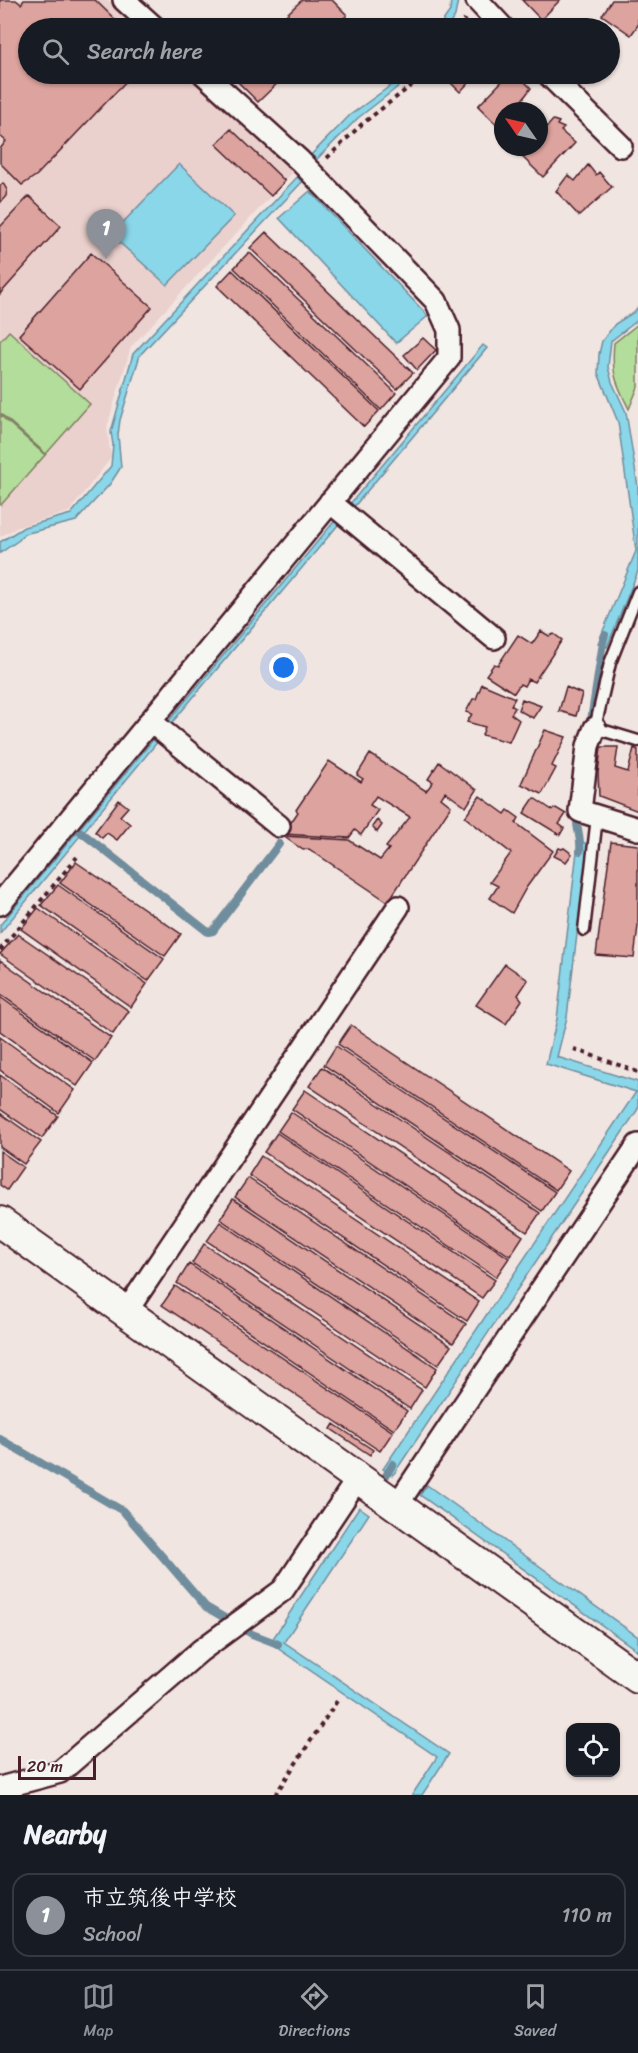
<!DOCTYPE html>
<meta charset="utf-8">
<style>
:root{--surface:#171b24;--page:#20242c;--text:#f1f3f6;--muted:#9ea1a6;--line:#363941;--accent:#8c9099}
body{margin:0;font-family:Sriracha,"Klee One",sans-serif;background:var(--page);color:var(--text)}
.controls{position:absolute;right:18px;bottom:18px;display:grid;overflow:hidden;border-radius:12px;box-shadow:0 2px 4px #0004}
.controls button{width:54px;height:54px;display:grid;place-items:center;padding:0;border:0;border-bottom:2px solid var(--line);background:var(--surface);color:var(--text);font:30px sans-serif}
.compass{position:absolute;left:494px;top:102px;width:54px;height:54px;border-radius:50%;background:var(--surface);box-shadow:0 2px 4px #0004;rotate:304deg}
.scale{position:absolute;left:18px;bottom:15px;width:78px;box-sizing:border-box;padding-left:6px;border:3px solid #4a1f2b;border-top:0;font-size:16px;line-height:21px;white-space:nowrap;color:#4a1f2b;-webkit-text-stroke:4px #f6f6f2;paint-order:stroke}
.you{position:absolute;left:284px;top:668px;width:21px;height:21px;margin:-15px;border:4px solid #fff;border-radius:50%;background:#1a73e8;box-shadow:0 0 0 9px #1a73e833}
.badge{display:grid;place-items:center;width:39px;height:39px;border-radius:50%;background:var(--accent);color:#fff;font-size:20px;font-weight:700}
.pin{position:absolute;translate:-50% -50px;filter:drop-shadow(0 2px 3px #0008)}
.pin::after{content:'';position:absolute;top:32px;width:21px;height:18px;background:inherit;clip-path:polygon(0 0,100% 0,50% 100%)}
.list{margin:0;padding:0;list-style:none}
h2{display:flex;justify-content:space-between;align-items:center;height:78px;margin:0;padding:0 24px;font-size:26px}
h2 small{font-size:20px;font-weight:400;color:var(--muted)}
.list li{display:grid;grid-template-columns:39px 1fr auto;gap:18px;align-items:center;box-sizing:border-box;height:84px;margin:0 12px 12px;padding:0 12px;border:2px solid var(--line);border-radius:18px}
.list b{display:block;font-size:22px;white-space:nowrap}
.list p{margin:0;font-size:20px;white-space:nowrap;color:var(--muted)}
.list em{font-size:20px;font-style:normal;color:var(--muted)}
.icon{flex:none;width:33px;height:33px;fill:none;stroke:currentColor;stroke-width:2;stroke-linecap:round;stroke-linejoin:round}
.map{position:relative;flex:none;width:638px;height:1795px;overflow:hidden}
.search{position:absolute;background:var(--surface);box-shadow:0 2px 4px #0004;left:18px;right:18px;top:18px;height:66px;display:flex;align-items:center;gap:15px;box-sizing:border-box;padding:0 21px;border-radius:33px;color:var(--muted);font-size:22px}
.sheet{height:174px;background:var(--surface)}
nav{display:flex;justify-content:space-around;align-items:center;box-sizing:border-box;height:84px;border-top:2px solid var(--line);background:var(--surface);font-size:16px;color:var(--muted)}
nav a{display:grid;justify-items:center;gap:3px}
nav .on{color:var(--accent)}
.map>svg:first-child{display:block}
</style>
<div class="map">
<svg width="638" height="1795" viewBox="0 0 638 1795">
<rect width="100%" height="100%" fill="#f1e5e1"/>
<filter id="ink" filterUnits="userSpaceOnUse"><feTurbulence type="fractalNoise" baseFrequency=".0167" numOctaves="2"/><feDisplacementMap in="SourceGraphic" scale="12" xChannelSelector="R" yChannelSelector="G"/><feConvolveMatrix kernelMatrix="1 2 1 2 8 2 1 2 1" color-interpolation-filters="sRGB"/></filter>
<g filter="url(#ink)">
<!-- built -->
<path fill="#ebd1cd" d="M0 0H108L139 28H28V74H188L294 171 131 347 107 427 111 458 69 512 18 527 0 537Z"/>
<!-- green -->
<path fill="#b3dd9a" stroke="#7e7e62" stroke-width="1.5" d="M638 324V387L629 409C616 383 611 373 614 343Z
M9 331 90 404 46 454 0 413V341Z
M0 415 45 455 1 505 0 504Z"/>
<!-- water -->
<path fill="#8ad7e9" stroke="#708d9d" stroke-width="1.5" d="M451 0H458L455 16 447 28H438L450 11Z
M398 74H403V83L358 118 317 159 311 155 350 115 397 81Z
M179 164 234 216 167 285 111 235Z
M297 177 302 182 140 355 120 420 118 435 121 467 110 484 76 521 24 534 19 540 0 553V542L24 527 71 514 111 466 113 445 111 432 133 354Z
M310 191 428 316 396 343 279 218Z
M638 307V320L611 341 608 367 612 382 626 412 638 487V571L607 647 598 643 636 551 618 422 598 373 599 354 602 341 615 324 634 312Z
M483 345 487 348 352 509 349 505Z
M337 518 338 525 170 725 167 723Z
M156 736 159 740 0 933V925Z
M578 843H588L567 1017 557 1057 638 1082V1109L393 1475 383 1469 636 1092 546 1064 557 1019Z
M427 1485 638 1637V1651L420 1495Z
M359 1507 369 1514 284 1642 449 1754 422 1795H412L437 1757 270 1643Z"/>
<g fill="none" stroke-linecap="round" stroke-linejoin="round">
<!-- stream -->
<path stroke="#708d9d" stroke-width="8" d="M590 727 603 642 605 635
M577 813C575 829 582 837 580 851
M81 832 208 932 213 931 279 844
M0 1439 123 1511 206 1607 252 1634 278 1644
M379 1487 393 1464"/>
</g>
<!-- building -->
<path fill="#dda39e" stroke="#4a1f2b" stroke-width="1.5" d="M0 0H16L21 4 24 0H95L124 28H28V74H133L37 175 22 185 0 163V149L6 141 0 136Z
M302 0H332L347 15 334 28H272Z
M522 0H560L541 20Z
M612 0H638V25L631 35 602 15Z
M586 19 596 28H577Z
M230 74H287L258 102Z
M442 74H468L472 79 460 92Z
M509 74H517L531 88 522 100 524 102 515 111H503V123L499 127 478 106Z
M553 120 559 122 557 125 564 128 561 131 575 143 543 177 514 149 516 147H539V124L541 122 547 127Z
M231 129 285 181 271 196 216 144Z
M588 165 596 175 599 172 612 187 579 216 556 191 568 175 575 181Z
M3 183 7 190 6 196 0 203V186Z
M29 196 61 226 0 294V227Z
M266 232 413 373 397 389 250 248Z
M249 252 396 393 381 410 234 268Z
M91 253 152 307 80 389 19 335Z
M232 270 379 411 364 427 217 286Z
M423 338 436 350 417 370 404 355Z
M541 631 549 636 554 634 562 640 534 682 528 679 524 686 520 684 514 693 486 675 494 664 498 665 518 635 532 644Z
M482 684 515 698 511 705 515 708 511 714 519 720 509 742 482 735 485 727 467 722 472 714 466 712 473 699H476Z
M566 687 582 694 576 716 559 711Z
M522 699 541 706 533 718 518 710Z
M545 730 566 737 552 766 556 768 542 794 521 784Z
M601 747H618L615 768 628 772 634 748 638 750V811L599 796 598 773Z
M370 754 426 791 433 782 428 779 439 762 477 790 466 807 445 792 441 798 451 806 388 902 309 849 303 850 283 836 349 840 380 860 389 849 386 847 410 817 376 796 370 805 378 810 361 835 355 830 349 838 283 834 298 812 296 810 329 761 361 782 363 779 357 775Z
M480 796 505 814 508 810 519 818 516 823 553 851 526 888 512 913 490 898 498 886 490 882 511 853 465 817Z
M534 798 552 810 556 808 566 814 559 824 564 828 560 835 524 813Z
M119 800 128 807 120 816 130 824 117 840 107 833 102 838 95 832Z
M377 820 382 825 377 832 372 827Z
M611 842 638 845V926L634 958 596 955Z
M559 848 562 849 564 848 572 854 566 862 554 856Z
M76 862 181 934 165 956 60 883Z
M58 885 164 959 148 981 41 905Z
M38 908 147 984 131 1007 21 929Z
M18 934 129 1011 113 1034 0 954Z
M0 960 111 1038 95 1061 0 994Z
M505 964 528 980 518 995 522 1000 506 1024 476 1005Z
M0 997 93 1063 77 1086 0 1031Z
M351 1025 569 1171 556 1190 338 1044Z
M0 1037 75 1090 59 1113 0 1070Z
M336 1046 555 1192 542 1211 324 1065Z
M322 1067 540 1213 527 1232 309 1086Z
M0 1075 58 1116 42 1138 0 1109Z
M305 1090 523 1236 510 1256 292 1109Z
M291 1112 509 1258 496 1277 278 1131Z
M0 1113 41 1142 24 1164 0 1147Z
M277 1133 495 1280 482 1298 264 1152Z
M0 1151 23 1167 7 1190 0 1185Z
M261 1156 479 1302 467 1321 249 1175Z
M248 1178 466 1324 453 1343 235 1197Z
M233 1199 451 1346 438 1365 220 1219Z
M220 1222 437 1368 425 1387 207 1241Z
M204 1244 422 1390 410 1409 192 1263Z
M189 1264 407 1411 394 1430 177 1283Z
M175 1286 393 1432 380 1451 162 1305Z
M334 1424 373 1450 370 1455 331 1429Z"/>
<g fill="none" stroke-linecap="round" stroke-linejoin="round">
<!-- lane casing -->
<g stroke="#4a1f2b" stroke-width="15">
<path id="lane" d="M638 592 610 663 595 728 638 741
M584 930 597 817"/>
</g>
<!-- street casing -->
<g stroke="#4a1f2b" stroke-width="26">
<path id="street" d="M124 0 155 28
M477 0 503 28
M548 74 621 146
M330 502 494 638
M150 721 279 826
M595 728 588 746 580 811 638 829
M0 904 449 358V330L436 301 300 161 204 74
M126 1312 398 907
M397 1505 638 1145
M0 1788 60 1772 200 1651 283 1590 358 1478"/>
</g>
<!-- secondary casing -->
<g stroke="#4a1f2b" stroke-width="34">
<path id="secondary" d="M0 1222 638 1678"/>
</g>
<!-- path -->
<path stroke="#4a1f2b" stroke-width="4" stroke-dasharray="4.5 4.5" stroke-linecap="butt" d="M458 28 465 19
M327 158 362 124 426 74
M0 950 77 857
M574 1049 638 1072
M275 1795 337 1701"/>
<!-- lane -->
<use href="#lane" stroke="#f6f6f2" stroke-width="10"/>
<!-- street -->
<use href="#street" stroke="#f6f6f2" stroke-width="21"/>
<!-- secondary -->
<use href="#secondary" stroke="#f6f6f2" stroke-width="30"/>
</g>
</g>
</svg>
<div class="controls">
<button><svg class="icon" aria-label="locate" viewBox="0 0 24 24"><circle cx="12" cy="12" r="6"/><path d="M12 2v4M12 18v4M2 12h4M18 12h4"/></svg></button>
</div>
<svg class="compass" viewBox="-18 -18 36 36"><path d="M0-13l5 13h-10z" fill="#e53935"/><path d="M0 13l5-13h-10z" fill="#9ea1a6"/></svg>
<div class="scale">20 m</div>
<div class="you"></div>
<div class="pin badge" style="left:106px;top:259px">1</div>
<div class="search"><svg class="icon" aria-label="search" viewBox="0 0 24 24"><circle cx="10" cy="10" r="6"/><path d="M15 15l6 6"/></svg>Search here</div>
</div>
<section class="sheet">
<h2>Nearby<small></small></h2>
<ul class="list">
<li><span class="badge">1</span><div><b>市立筑後中学校</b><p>School</p></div><em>110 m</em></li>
</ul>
</section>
<nav>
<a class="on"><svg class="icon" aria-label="map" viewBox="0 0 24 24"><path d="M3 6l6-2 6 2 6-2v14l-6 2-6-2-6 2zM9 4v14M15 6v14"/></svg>Map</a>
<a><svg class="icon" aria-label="directions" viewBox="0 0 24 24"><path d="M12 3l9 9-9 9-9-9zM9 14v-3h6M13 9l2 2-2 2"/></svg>Directions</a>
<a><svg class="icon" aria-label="saved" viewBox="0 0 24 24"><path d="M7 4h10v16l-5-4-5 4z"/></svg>Saved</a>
</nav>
